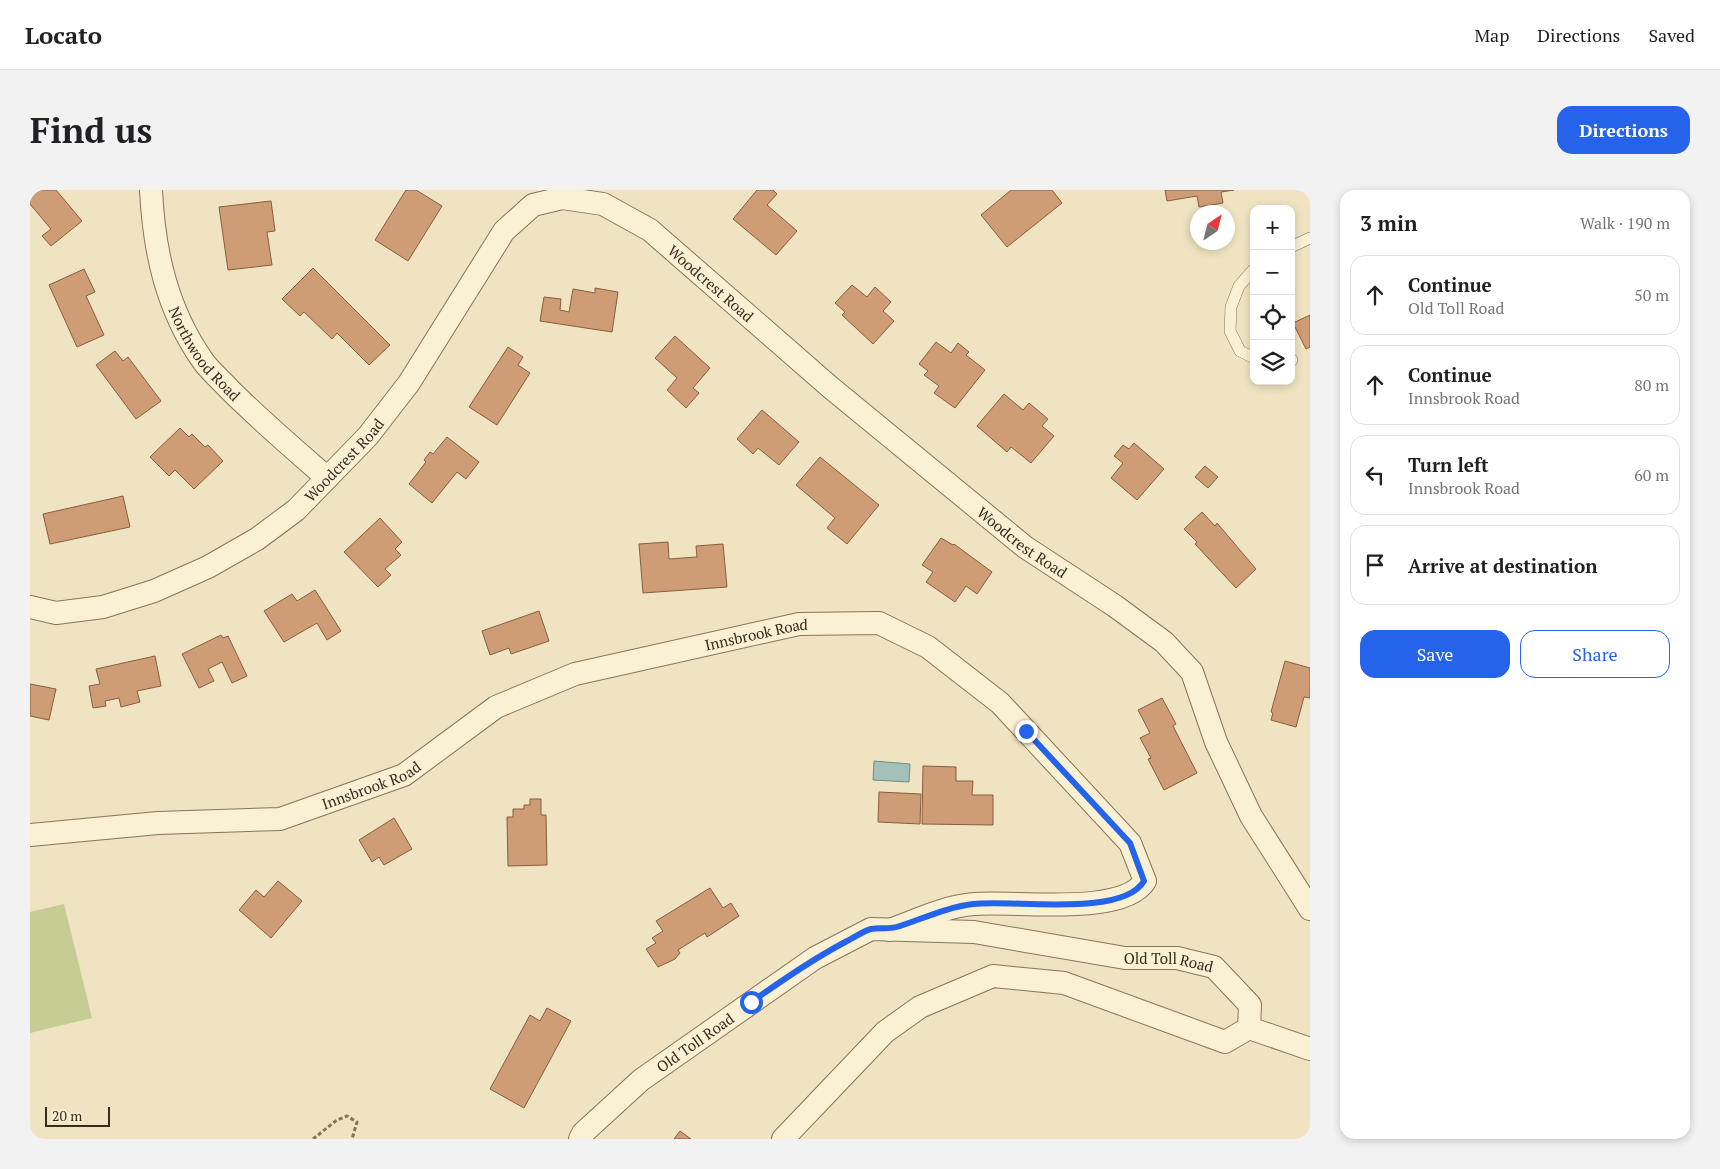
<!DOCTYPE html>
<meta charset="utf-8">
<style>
:root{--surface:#fff;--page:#f2f2f2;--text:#202124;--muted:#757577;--line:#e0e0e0;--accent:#2563eb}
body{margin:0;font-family:"PT Serif",serif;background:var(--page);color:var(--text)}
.controls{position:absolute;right:15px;top:15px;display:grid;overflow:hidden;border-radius:10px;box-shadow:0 2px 8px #0003}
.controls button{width:45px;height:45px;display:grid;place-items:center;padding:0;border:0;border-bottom:1px solid var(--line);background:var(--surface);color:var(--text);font:25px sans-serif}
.compass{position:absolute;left:1160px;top:15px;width:45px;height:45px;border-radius:50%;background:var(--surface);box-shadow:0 2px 8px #0003;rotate:35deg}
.scale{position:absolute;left:15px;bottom:12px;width:65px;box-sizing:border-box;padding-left:5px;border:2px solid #382b1d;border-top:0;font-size:14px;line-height:18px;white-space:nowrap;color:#382b1d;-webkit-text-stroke:4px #f6edd1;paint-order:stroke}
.stop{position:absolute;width:15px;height:15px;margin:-11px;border:4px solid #2563eb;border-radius:50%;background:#fff}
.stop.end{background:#2563eb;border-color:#fff;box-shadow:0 1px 5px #0008}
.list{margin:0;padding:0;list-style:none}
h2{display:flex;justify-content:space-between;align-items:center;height:65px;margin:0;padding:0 20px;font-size:21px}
h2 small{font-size:16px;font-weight:400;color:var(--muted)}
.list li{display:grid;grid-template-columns:32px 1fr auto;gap:15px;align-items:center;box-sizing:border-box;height:80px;margin:0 10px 10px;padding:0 10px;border:1px solid var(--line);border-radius:15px}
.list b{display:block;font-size:19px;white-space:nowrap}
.list p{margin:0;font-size:16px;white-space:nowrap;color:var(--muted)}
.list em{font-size:16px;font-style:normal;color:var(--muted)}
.actions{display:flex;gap:10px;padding:15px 20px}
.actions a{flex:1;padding:11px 0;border:1px solid var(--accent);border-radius:15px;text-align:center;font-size:18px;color:var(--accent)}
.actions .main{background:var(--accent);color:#fff}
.icon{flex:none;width:28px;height:28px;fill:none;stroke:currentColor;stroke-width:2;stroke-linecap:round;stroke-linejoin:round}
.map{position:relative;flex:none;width:1280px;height:949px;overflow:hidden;border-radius:15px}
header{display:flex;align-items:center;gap:30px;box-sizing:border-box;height:70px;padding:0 25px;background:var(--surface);border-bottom:1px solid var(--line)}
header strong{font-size:24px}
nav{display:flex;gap:28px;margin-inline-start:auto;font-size:18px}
.intro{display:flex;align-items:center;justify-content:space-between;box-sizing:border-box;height:120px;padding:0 30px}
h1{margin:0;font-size:35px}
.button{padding:12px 22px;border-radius:15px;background:var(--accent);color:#fff;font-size:18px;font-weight:700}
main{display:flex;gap:30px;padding:0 30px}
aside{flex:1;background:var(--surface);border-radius:15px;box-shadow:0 2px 8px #0003}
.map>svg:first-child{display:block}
</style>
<header>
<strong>Locato</strong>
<nav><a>Map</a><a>Directions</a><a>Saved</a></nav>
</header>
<div class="intro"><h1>Find us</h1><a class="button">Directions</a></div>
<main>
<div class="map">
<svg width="1280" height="949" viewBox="0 0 1280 949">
<rect width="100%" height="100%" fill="#efe3c1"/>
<!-- green -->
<path fill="#c5cd95" d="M34 714 62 828 0 843V722Z"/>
<!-- water -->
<path fill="#a4c1b9" stroke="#6b9087" d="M844 571 880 574 879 592 843 590Z"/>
<!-- building -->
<path fill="#ce9d76" stroke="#895d3d" d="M0 0H26L52 31 21 56 12 46 21 39 0 14Z
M376 0H386L412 16 378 71 345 50Z
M727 0H743L747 4 737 15 767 41 746 65 703 29Z
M981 0H1022L1032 13 977 57 951 25Z
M1135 0H1204L1191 2 1193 13 1169 17 1167 6 1137 11Z
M241 11 245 41 237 42 242 75 198 80 189 17Z
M283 78 360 155 339 175 307 143 302 149 274 122 270 126 252 109Z
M54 79 65 102 56 106 74 145 47 157 19 95Z
M822 95 837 107 845 97 861 112 853 121 864 131 843 154 812 125 815 122 805 113Z
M565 98 588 102 582 142 510 131 514 107 531 109 530 120 539 122 543 99 565 103Z
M1280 125V157L1276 159 1263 133Z
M645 146 680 178 663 198 669 203 656 218 637 200 647 188 625 168Z
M906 152 921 163 928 153 939 162 936 165 955 180 925 218 904 203 909 196 894 185 898 181 889 174Z
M478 157 493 167 488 175 500 183 467 235 439 217Z
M85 161 93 171 98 167 131 211 106 229 66 175Z
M974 204 993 220 999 213 1018 229 1012 236 1024 246 1001 273 981 257 977 262 947 236Z
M732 220 769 252 749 275 728 258 723 264 707 249Z
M150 238 159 247 162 244 175 257 178 255 193 271 164 299 145 280 139 286 120 267Z
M417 247 449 272 436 289 427 282 402 313 379 294 396 272 394 270 400 262 403 264Z
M1104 253 1134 279 1107 310 1081 288 1093 273 1084 266 1093 255 1099 259Z
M790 267 849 315 817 354 797 338 805 328 766 295Z
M1175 276 1188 287 1178 298 1165 287Z
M93 306 100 337 20 354 13 324Z
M1172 322 1185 336 1187 333 1226 379 1206 398 1165 354 1167 352 1154 339Z
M350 328 372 352 365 359 371 365 355 379 361 385 348 397 314 362Z
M911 348 923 355 924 354 962 382 947 404 936 396 925 412 896 392 903 382 892 375Z
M638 352 639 369 667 367 666 356 693 354 697 397 613 403 609 354Z
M285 400 311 441 297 450 287 433 254 452 234 421 262 404 267 411Z
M509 421 519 451 481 464 479 458 460 465 452 441Z
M191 445 193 448 198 446 217 486 202 493 192 472 178 479 184 491 169 498 152 464Z
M125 466 131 496 107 501 110 512 91 517 89 508 75 511 76 516 63 518 59 496 70 494 66 479Z
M1255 471 1280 478V508L1274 507 1266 537 1241 530 1243 523 1241 522Z
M0 494 26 499 19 530 0 526Z
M1132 508 1146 534 1143 536 1167 583 1134 600 1118 569 1121 568 1110 548 1120 543 1108 520Z
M893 576 926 577V591H943L942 605H963V635L892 634Z
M849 602 891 604 890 634 848 632Z
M500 609H511V625H516L517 675 478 676 477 627H483V619H494V615H500Z
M364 628 382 659 354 675 349 667 342 672 329 650Z
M248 691 272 711 241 748 209 720 226 700 234 707Z
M680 698 693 718 701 713 709 726 677 747 675 743 648 760 650 763 645 769 628 777 616 759 626 753 622 748 633 741 626 731Z
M517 818 541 831 494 918 460 899 500 825 510 831Z
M650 941 661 949H644Z"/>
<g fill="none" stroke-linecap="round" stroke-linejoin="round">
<!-- lane casing -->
<g stroke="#897458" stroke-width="12">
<path id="lane" d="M1261 57 1280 48
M1224 79 1209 96 1201 117 1200 141 1210 161 1224 168
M1261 170H1262"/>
</g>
<!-- street casing -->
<g stroke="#897458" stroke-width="24">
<g id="street">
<path id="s1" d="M121 0C124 62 137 120 173 171 180 181 191 190 199 199 230 230 264 259 297 288"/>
<path id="s2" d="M0 417 26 423 73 417 124 401 178 377 227 349 266 320 338 246 379 193 474 41 503 15 532 8 573 14 620 40 800 197 995 357 1085 416 1134 452 1162 482 1186 552 1221 626 1280 719"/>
<path id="s3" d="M0 645 128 633 250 629 374 585 466 517 545 484 769 434 849 433 898 457 970 513 1100 653 1115 691C1092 727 983 710 944 714 916 716 887 730 860 740"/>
<path d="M1219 838 1280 859"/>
<path id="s4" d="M550 949 553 943 611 890 785 768 841 739 944 742 1095 768H1147L1184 777 1220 815 1219 838"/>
<path d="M753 949 855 842 890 817 963 786 1034 793 1195 852 1219 838"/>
</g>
</g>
<!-- path -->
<path stroke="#897458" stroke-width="3" stroke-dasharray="4 2.5" stroke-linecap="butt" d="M283 949 307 930 317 926 327 932 322 949"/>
<!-- lane -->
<use href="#lane" stroke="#faf0d4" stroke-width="11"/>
<!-- street -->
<use href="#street" stroke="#faf0d4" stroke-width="22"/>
</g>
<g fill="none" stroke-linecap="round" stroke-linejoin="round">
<!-- route -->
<path stroke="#2563eb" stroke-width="6" d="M721 812C753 790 783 769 817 751 824 748 833 741 841 739 851 737 859 740 870 736 894 728 918 717 943 714 982 709 1092 728 1114 691L1100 653 996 541"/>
</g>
<g text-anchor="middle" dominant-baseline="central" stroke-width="4" stroke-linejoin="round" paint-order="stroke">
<!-- street labels -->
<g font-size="15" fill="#382b1d" stroke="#f6edd1">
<text stroke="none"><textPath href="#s2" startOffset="886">Woodcrest Road</textPath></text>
<text stroke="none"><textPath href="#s1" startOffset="176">Northwood Road</textPath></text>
<text stroke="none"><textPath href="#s2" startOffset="361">Woodcrest Road</textPath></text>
<text stroke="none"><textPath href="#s2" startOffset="1291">Woodcrest Road</textPath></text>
<text stroke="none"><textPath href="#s3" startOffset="768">Innsbrook Road</textPath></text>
<text stroke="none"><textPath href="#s3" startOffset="348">Innsbrook Road</textPath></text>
<text stroke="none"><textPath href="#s4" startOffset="661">Old Toll Road</textPath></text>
<text stroke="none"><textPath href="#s4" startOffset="151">Old Toll Road</textPath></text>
</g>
</g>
</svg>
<div class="controls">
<button>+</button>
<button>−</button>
<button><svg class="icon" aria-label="locate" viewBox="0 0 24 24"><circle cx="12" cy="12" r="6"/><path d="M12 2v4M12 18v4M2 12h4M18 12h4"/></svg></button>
<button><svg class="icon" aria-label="layers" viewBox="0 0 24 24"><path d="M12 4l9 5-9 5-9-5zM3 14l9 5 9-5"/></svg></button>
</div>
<svg class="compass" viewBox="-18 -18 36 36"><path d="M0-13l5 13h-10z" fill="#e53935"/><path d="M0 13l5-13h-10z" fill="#757577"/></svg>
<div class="scale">20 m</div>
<div class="stop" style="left:721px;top:812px"></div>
<div class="stop end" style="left:996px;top:541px"></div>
</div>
<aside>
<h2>3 min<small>Walk · 190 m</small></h2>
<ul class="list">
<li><svg class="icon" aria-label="ahead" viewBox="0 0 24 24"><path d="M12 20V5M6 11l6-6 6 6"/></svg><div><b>Continue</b><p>Old Toll Road</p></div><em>50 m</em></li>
<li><svg class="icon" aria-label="ahead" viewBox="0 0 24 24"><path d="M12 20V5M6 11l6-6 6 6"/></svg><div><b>Continue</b><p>Innsbrook Road</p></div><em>80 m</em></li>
<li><svg class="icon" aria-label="left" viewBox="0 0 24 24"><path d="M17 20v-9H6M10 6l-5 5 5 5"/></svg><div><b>Turn left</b><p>Innsbrook Road</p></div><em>60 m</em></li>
<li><svg class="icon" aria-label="arrive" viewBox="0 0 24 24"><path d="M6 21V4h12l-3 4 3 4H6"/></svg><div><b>Arrive at destination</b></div></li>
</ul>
<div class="actions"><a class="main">Save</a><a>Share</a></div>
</aside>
</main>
